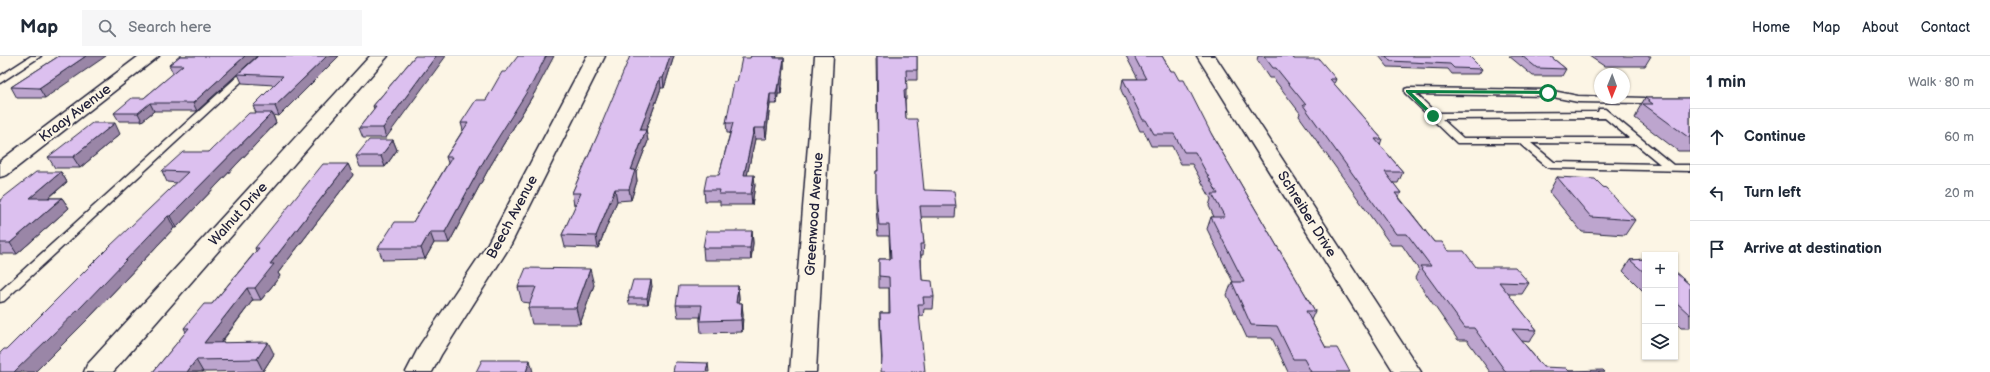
<!DOCTYPE html>
<meta charset="utf-8">
<style>
:root{--surface:#fff;--page:#f6f6f7;--text:#1f2937;--muted:#747a83;--line:#e0e1e3}
body{margin:0;font-family:"Balsamiq Sans",sans-serif;background:var(--page);color:var(--text)}
.controls{position:absolute;right:12px;bottom:12px;display:grid;overflow:hidden;border-radius:0px;box-shadow:0 1px 3px #0004}
.controls button{width:36px;height:36px;display:grid;place-items:center;padding:0;border:0;border-bottom:1px solid var(--line);background:var(--surface);color:var(--text);font:20px sans-serif}
.compass{position:absolute;left:1594px;top:12px;width:36px;height:36px;border-radius:50%;background:var(--surface);box-shadow:0 1px 3px #0004;rotate:181deg}
.stop{position:absolute;width:12px;height:12px;margin:-9px;border:3px solid #0b8043;border-radius:50%;background:#fff}
.stop.end{background:#0b8043;border-color:#fff;box-shadow:0 1px 4px #0008}
.list{margin:0;padding:0;list-style:none}
h2{display:flex;justify-content:space-between;align-items:center;height:52px;margin:0;padding:0 16px;font-size:17px}
h2 small{font-size:13px;font-weight:400;color:var(--muted)}
.list li{display:grid;grid-template-columns:26px 1fr auto;gap:12px;align-items:center;box-sizing:border-box;height:56px;padding:0 16px;border-top:1px solid var(--line)}
.list b{display:block;font-size:15px;white-space:nowrap}
.list em{font-size:13px;font-style:normal;color:var(--muted)}
.icon{flex:none;width:22px;height:22px;fill:none;stroke:currentColor;stroke-width:2;stroke-linecap:round;stroke-linejoin:round}
.map{position:relative;flex:none;width:1690px;height:316px;overflow:hidden}
header{display:flex;align-items:center;gap:24px;box-sizing:border-box;height:56px;padding:0 20px;background:var(--surface);border-bottom:1px solid var(--line)}
header strong{font-size:19px}
nav{display:flex;gap:22px;margin-inline-start:auto;font-size:14px}
.search{width:280px;height:36px;background:var(--page);display:flex;align-items:center;gap:10px;box-sizing:border-box;padding:0 14px;border-radius:0px;color:var(--muted);font-size:15px}
main{display:flex}
aside{flex:1;background:var(--surface)}
.map>svg:first-child{display:block}
</style>
<header>
<strong>Map</strong>
<div class="search"><svg class="icon" aria-label="search" viewBox="0 0 24 24"><circle cx="10" cy="10" r="6"/><path d="M15 15l6 6"/></svg>Search here</div>
<nav><a>Home</a><a>Map</a><a>About</a><a>Contact</a></nav>
</header>
<main>
<div class="map">
<svg width="1690" height="316" viewBox="0 0 1690 316">
<rect width="100%" height="100%" fill="#fcf5e5"/>
<filter id="ink" filterUnits="userSpaceOnUse"><feTurbulence type="fractalNoise" baseFrequency=".025" numOctaves="2"/><feDisplacementMap in="SourceGraphic" scale="8" xChannelSelector="R" yChannelSelector="G"/><feConvolveMatrix kernelMatrix="1 2 1 2 8 2 1 2 1" color-interpolation-filters="sRGB"/></filter>
<g filter="url(#ink)">
<g fill="none" stroke-linecap="round" stroke-linejoin="round">
<!-- lane casing -->
<g stroke="#22223b" stroke-width="3">
<path id="lane" d="M31 0H41L0 27V20Z
M260 0H269L4 245 0 246V235Z
M1408 32 1548 34 1578 40 1644 42 1646 44 1641 47 1578 46 1548 40 1416 38 1436 57 1598 56 1599 53H1605L1673 109H1690V115L1551 112 1547 111 1519 87H1457L1405 37V33ZM1605 62 1629 82H1463L1442 63ZM1531 87 1636 88 1660 108 1554 106Z"/>
</g>
<!-- street casing -->
<g stroke="#22223b" stroke-width="3">
<path id="street" d="M139 0H159L7 119 0 121V105Z
M370 0H388L113 316H84L87 309Z
M587 0H605L510 190 441 299 432 316H406L420 289 487 189Z
M815 0H833L816 316H790Z
M1197 0H1215L1421 316H1394Z"/>
</g>
<!-- lane -->
<use href="#lane" fill="#fcf5e5" fill-rule="evenodd"/>
<!-- street -->
<use href="#street" fill="#fcf5e5" fill-rule="evenodd"/>
</g>
<!-- wall -->
<path fill="#bda5ce" stroke="#22223b" d="M59 0 45 42H17L11 31Z
M180 0H257L197 55H154L142 65H119L114 57 144 42 174 17H173L169 9Z
M258 0H339L279 60 273 59 276 67 176 172H174L89 262 35 316H0L7 293 177 127 167 126 162 115 209 96 256 57 253 50 274 29 242 27 238 18Z
M415 0 386 82H363L359 72 374 53 373 50Z
M674 0 664 32H661L646 74 648 85 636 116 637 125 631 144 617 145 598 192 565 191 562 179 576 149H574L572 137 602 70V67Z
M751 0H777L776 2H784V12L781 38H778L777 48H770L766 83H755L747 119 755 129 752 149H720V145H705L704 134 719 119 730 77H727L726 67 737 26 750 2Z
M876 0H917V24H906V44H905L906 63 924 134 956 150 955 161H921L924 188 923 199H921L922 224 934 241 933 253H924L923 260H919L882 311 880 269V257H889V232H879V203H890L889 180H878L876 151V115H878Z
M1126 0H1162L1171 15 1212 79 1315 255 1311 264 1326 292 1350 316H1288L1272 282H1247L1227 239 1232 226H1233L1207 173 1211 161H1214L1209 150 1211 143 1192 108H1181L1172 90H1151L1144 75H1140L1121 34 1123 23H1138Z
M1258 0H1292L1294 3 1336 23 1334 28 1382 83 1380 89 1403 116 1398 127H1393L1401 137 1399 141 1434 186 1476 211 1529 227 1522 238H1508L1537 274 1529 286 1522 285 1543 311 1569 315 1605 316H1490L1467 284H1458L1415 222 1419 214 1402 189H1391L1299 60 1300 57 1273 22H1269L1257 4Z
M1379 0H1469L1482 13 1479 18H1452L1448 13 1388 11Z
M1509 0H1550L1566 13 1562 20H1533Z
M1589 0H1651L1645 10H1604Z
M506 16 535 36 489 112 449 187H434L425 203 383 204 378 192 413 166 448 107 446 101 463 74 461 67 486 44Z
M1645 42H1690V95H1678L1635 62 1638 56H1637Z
M120 78 80 112H55L48 101Z
M393 84 397 94 385 111H360L356 100Z
M348 108 353 119 278 217 280 220 261 244H253L221 287 274 298 263 315 209 316H153L186 276 184 272 212 248 256 195 255 192Z
M61 116 67 126 49 142H62L69 152 17 198H0V144Z
M1557 121 1603 131 1635 164 1625 179 1582 176 1549 136Z
M752 175 753 187 751 204H704L703 192Z
M1645 203V237L1623 215 1630 204Z
M1675 216 1690 229V272H1681L1675 266Z
M594 229 580 268H532L528 252 530 247 522 246 518 231Z
M652 230 648 248H629L628 242Z
M738 230 739 242V247H742L743 259 742 276 701 277 700 265V261H678L676 249Z"/>
<!-- shaded-wall -->
<path fill="#9a86a7" stroke="#22223b" d="M86 0H106L45 42 39 32Z
M245 0H257L197 55 193 47Z
M327 0H339L279 60 275 50Z
M436 0H446L386 82 383 72Z
M546 0H554L535 36 489 112 449 187 445 176 486 101Z
M670 0H674L664 32 663 22Z
M784 2V12L781 38 780 28Z
M660 22 661 32 642 85 640 74Z
M778 28V38L777 48 776 38Z
M770 38V48L766 83 765 72Z
M150 47 154 55 142 65 138 57Z
M272 57 276 67 176 172 170 160Z
M115 67 120 78 80 112 73 101Z
M754 72 755 83 745 129 744 119Z
M646 74 648 85 636 116 637 125 631 144 629 133 631 114Z
M393 84 397 94 385 111 381 100Z
M348 108 353 119 278 217 280 220 261 244 255 232 270 208Z
M61 116 67 126 36 152 30 142Z
M754 119 755 129 752 149 751 138Z
M615 133 617 145 598 192 596 180Z
M62 142 69 152 17 198 10 187Z
M168 160 174 172 89 262 35 316H14Z
M752 175 753 187 751 204 750 192Z
M430 176 434 187 425 203 421 192Z
M590 213 594 229 580 268 576 252Z
M651 224 652 230 648 248 647 242Z
M738 230 739 242 737 259 736 247Z
M247 232 253 244 211 299 204 287Z
M742 247 743 259 742 276 741 264Z
M268 286 274 298 263 315 257 303Z
M196 304 203 316H187Z
M530 304 533 316H526Z
M708 307 709 316H706Z"/>
<!-- building -->
<path fill="#dcc0ef" stroke="#22223b" d="M59 0H86L39 32 11 31Z
M180 0H245L193 47H150L138 57H114L132 42H144L183 9H169Z
M258 0H327L275 50H253L283 20 238 18Z
M415 0H436L383 72H359L376 50H373Z
M518 0H546L533 26 486 101 445 176H430L421 192H378L395 166H413L452 101H446L468 67H461L476 44H486L502 16H506Z
M630 0H670L663 22H660L640 74H646L631 114H635L629 133H615L596 180 562 179 581 137H572L603 67H602Z
M751 0H774V2H784L780 28H778L776 38H770L765 72H754L744 119H754L751 138H719L720 134H704L707 119H719L733 67H726L734 26H737L742 2H750Z
M877 0H917V14H906L907 34H904L906 63H917L924 134 954 135 956 150H920L924 188H920L922 224 932 225 934 241H923L924 248H918L925 316H881L882 302 880 257H890L889 221 879 220V203H891L889 169H879L876 140V115H878Z
M1134 0H1162L1171 15H1174L1179 24H1184L1212 79 1315 255H1306L1326 292H1337L1350 316H1311L1304 303H1293L1277 270 1251 269 1232 226H1244L1211 161H1225L1212 138H1218L1195 96H1184L1174 78H1154L1146 64H1143L1123 23H1146Z
M1264 0H1292L1294 3H1319L1336 23H1330L1382 83H1375L1403 116H1385L1401 137H1395L1434 186H1442L1448 195H1464L1476 211H1515L1529 227 1499 226 1537 274 1512 273 1543 311 1566 312 1569 315 1603 314 1605 316H1506L1474 272H1465L1420 210H1431L1407 178H1396L1303 49H1306L1276 12H1273Z
M1386 0H1469L1482 13 1454 12 1450 8 1390 5Z
M1522 0H1550L1566 13 1537 12Z
M1645 42H1690V81H1688L1643 48H1653Z
M249 57H272L170 160H168L82 250 14 316H0V297L4 293H7L110 190 188 116 162 115 183 96H209Z
M92 67H115L73 101H48Z
M369 84H393L381 100H356Z
M323 108H348L270 208H274L255 232H247L204 287 268 286 257 303 196 304 187 316H153L189 272H184L204 248H212L259 192H255Z
M36 116H61L30 142H62L10 187H0V144Z
M1557 121 1595 123 1603 131 1606 132 1635 164 1591 161Z
M706 175H752L750 192H703Z
M1645 203V217L1630 204Z
M526 212 590 213 576 252H528L536 231H518Z
M1675 216 1690 229V259L1675 245Z
M633 224H651L647 242H628Z
M679 230H738L736 247H742L741 264 700 265 702 249H676Z
M482 304H530L526 316H476Z
M675 306 708 307 706 316H673Z"/>
</g>
<!-- route -->
<path fill="#0b8043" d="M1406 34 1548 35 1550 37 1548 38 1412 37 1435 59 1433 62 1406 36Z"/>
<g text-anchor="middle" dominant-baseline="central" stroke-width="4" stroke-linejoin="round" paint-order="stroke">
<!-- street labels -->
<g font-size="14" fill="#22223b" stroke="#fcf5e5">
<text transform="translate(75 57) rotate(-37)">Kraay Avenue</text>
<text transform="translate(238 158) rotate(-48)">Walnut Drive</text>
<text transform="translate(814 158) rotate(-86)">Greenwood Avenue</text>
<text transform="translate(1307 158) rotate(58)">Schreiber Drive</text>
<text transform="translate(512 161) rotate(-62)">Beech Avenue</text>
</g>
</g>
</svg>
<div class="controls">
<button>+</button>
<button>−</button>
<button><svg class="icon" aria-label="layers" viewBox="0 0 24 24"><path d="M12 4l9 5-9 5-9-5zM3 14l9 5 9-5"/></svg></button>
</div>
<svg class="compass" viewBox="-18 -18 36 36"><path d="M0-13l5 13h-10z" fill="#e53935"/><path d="M0 13l5-13h-10z" fill="#747a83"/></svg>
<div class="stop" style="left:1548px;top:37px"></div>
<div class="stop end" style="left:1433px;top:60px"></div>
</div>
<aside>
<h2>1 min<small>Walk · 80 m</small></h2>
<ul class="list">
<li><svg class="icon" aria-label="ahead" viewBox="0 0 24 24"><path d="M12 20V5M6 11l6-6 6 6"/></svg><div><b>Continue</b></div><em>60 m</em></li>
<li><svg class="icon" aria-label="left" viewBox="0 0 24 24"><path d="M17 20v-9H6M10 6l-5 5 5 5"/></svg><div><b>Turn left</b></div><em>20 m</em></li>
<li><svg class="icon" aria-label="arrive" viewBox="0 0 24 24"><path d="M6 21V4h12l-3 4 3 4H6"/></svg><div><b>Arrive at destination</b></div></li>
</ul>
</aside>
</main>
